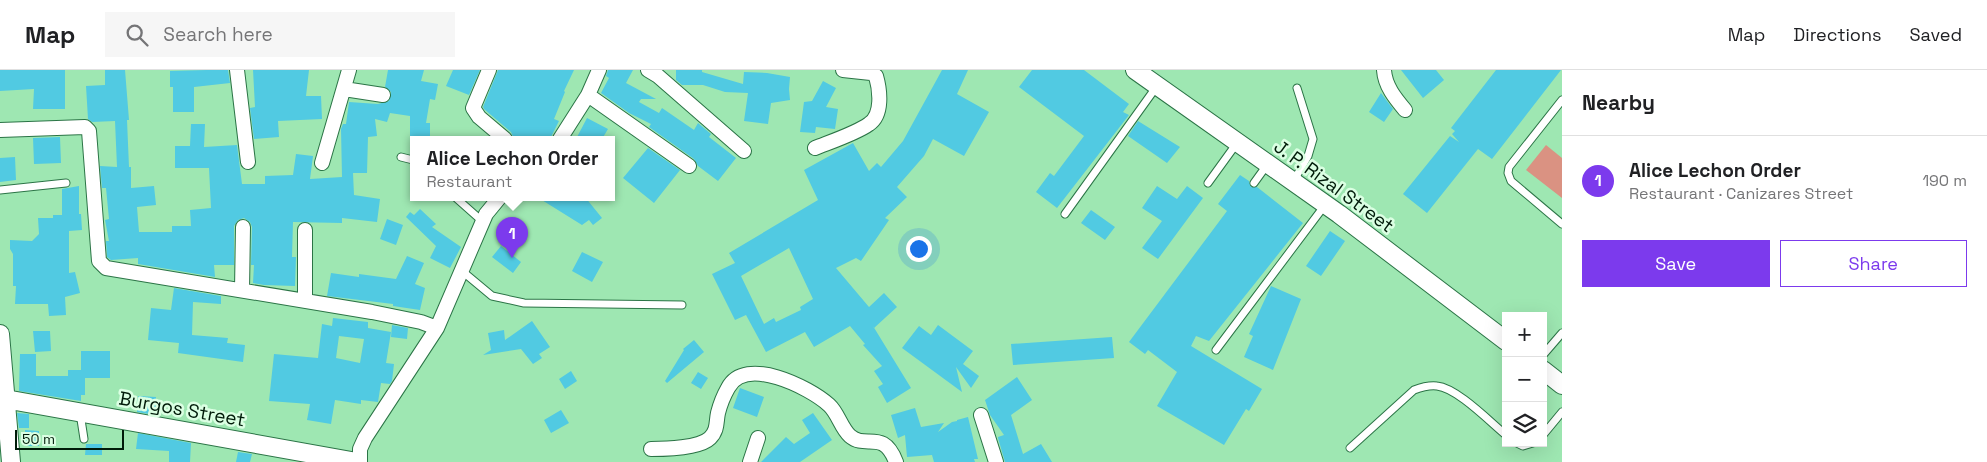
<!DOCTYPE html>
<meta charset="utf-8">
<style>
:root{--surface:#fff;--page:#f6f6f6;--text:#202124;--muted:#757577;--line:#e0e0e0;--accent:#7c3aed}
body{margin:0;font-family:"Space Grotesk",sans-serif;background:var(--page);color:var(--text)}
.controls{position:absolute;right:15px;bottom:15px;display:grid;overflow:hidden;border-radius:0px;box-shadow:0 5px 20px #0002}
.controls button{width:45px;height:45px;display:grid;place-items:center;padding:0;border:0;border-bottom:1px solid var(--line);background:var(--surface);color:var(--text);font:25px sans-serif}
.scale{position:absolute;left:15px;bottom:12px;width:109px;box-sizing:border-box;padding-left:5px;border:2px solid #001b09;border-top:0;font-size:14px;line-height:18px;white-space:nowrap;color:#001b09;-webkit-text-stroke:4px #dbffe3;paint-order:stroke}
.you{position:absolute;left:918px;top:178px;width:18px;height:18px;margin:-12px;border:4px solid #fff;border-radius:50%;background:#1a73e8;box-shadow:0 0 0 8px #1a73e833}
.badge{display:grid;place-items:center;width:32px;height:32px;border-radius:50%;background:var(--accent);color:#fff;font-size:16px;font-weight:700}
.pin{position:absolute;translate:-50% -41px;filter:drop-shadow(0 1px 2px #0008)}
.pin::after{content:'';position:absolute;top:26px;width:18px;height:15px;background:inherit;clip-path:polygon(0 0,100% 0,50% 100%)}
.popup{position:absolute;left:410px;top:66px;width:205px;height:65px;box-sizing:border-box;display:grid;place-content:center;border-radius:0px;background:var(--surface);filter:drop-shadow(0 1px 4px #0005);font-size:16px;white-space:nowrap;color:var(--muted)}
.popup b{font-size:19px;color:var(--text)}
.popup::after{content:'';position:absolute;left:50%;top:100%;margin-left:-10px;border:10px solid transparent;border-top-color:var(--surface)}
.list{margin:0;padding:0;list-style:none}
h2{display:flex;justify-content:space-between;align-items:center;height:65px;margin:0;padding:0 20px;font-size:21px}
h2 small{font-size:16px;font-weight:400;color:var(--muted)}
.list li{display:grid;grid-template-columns:32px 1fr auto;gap:15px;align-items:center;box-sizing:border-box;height:90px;padding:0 20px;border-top:1px solid var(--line)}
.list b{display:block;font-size:19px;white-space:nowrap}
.list p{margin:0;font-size:16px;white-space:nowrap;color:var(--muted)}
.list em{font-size:16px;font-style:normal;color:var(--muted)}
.actions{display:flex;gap:10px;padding:15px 20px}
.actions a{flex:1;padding:11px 0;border:1px solid var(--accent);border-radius:0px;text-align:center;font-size:18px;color:var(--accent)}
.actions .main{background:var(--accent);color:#fff}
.icon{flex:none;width:28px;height:28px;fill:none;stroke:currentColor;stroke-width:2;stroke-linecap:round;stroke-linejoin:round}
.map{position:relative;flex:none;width:1562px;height:392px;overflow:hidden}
header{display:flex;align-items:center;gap:30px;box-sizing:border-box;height:70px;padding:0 25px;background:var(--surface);border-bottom:1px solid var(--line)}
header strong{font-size:24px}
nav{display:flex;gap:28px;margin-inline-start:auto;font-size:18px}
.search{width:350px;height:45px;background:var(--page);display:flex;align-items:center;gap:12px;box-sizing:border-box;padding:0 18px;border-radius:0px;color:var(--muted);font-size:19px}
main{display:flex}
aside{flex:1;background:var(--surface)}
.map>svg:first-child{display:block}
</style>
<header>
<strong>Map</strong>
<div class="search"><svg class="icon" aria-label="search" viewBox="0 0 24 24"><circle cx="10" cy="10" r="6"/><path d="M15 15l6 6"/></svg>Search here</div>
<nav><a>Map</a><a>Directions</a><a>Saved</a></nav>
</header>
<main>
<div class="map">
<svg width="1562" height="392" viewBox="0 0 1562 392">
<rect width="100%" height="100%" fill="#9ee7b2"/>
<!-- green -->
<path fill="#da9282" d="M1546 75 1562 88V128L1526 100Z"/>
<!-- building -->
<path fill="#51cae2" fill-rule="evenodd" d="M0 0H65V39H33L34 19 0 21Z
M105 0H125L129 50H127L129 97H131V118L154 116 156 135 137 137 139 162H172V156H191L190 140 211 138 209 98H175V76H190L191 54H205L204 77 237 75 242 114H265V106L293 105 296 84 313 86 310 109 342 107 341 59 343 54H346L349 32 378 34 389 31 391 22 385 17 388 0H424L421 11 438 14 435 30 430 29 426 53H430V69H410V46L390 43 387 52 375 49 377 66 368 67 367 103H353L354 125 380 129 377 152 342 148V153L293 152 292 187H296L295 216 264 215 253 213 254 195H251L252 157 250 152 244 148 238 150 234 156V195H214L215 207 138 194V188L111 190 107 187 106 171H109L105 150 109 149 106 118H102L100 96 117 97 115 51 92 52 88 49 86 16 105 15Z
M207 0H228L230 13 194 17V42H173V17H170V1Z
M253 0H309L306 26H321L322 49 278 51 279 67 254 69 250 38 255 37Z
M453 0H480L469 25 446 16Z
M498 0H574L564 21 565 22 554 49 559 51 550 69H514L511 62 484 39 483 37Z
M608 0H633L626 13 656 29H641L639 32 659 43 662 38 694 60 698 53 711 64 709 67 736 88 718 111 698 96 694 89 649 57 651 54 629 43 601 23 609 8 606 6Z
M676 0H702V2L743 14 744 2 767 3 790 7 789 19 790 30 771 33 768 54 744 51 748 23 725 22 703 15H682L676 10Z
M942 0H968L957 24 989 42 964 86 933 69 924 86 897 117 907 127 885 148 889 150 861 191 856 188 836 198 869 237 884 223 897 237 874 258 873 256 911 318 887 333 878 317 883 314 874 301 882 296 863 275 865 274 850 256 814 277 805 262 766 282 746 245 735 250 712 204 735 193 729 183 818 130 804 100 853 73 869 101 877 93 881 97 903 71ZM789 178 813 229 800 237 801 240 776 252 774 248 764 254 741 206Z
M1032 0H1084L1129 34 1123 42 1129 45 1057 138 1036 122 1050 103 1054 106 1084 66 1019 17Z
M1401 0H1436L1444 10 1423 28Z
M1496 0H1561L1492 89 1478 79 1427 143 1403 124 1450 66 1459 72 1452 64 1455 61 1451 58Z
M823 11 836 18 826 37 838 39 835 59 816 57 815 63 800 62 804 32 812 31Z
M1381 23 1393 39 1384 52 1369 42Z
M587 48 608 59 602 69H576Z
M1138 51 1180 77 1167 93 1128 66Z
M60 67 61 93 34 94 33 68Z
M648 78 680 100 654 133 623 108Z
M15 87 16 110 0 112V88Z
M1240 105 1249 111 1251 117H1257L1303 153 1209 271 1196 266 1191 276 1262 319 1249 341 1246 339 1224 375 1157 336 1177 302 1148 280 1145 284 1129 272 1227 141 1218 134Z
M79 116V144H81L82 160 69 161V203L75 202 80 223 65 227 66 245 49 246 48 234H15L16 216H13V184L10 179V170L32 171 39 164 38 148H53V145H62V119Z
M1157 116 1177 129 1187 116 1203 128 1158 189 1142 178 1162 151 1142 138Z
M537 127H585L602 148 593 155 589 150 582 155Z
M420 139 436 154 432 157 461 177 450 198 430 188 436 176 406 147 410 142 414 145Z
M1091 140 1115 157 1105 170 1081 153Z
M387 149 403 155 396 175 380 169Z
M1330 161 1345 171 1321 206 1306 196Z
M501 176 521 192 513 203 492 187Z
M582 182 603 192 592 212 572 201Z
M407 186 424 193 415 214 425 218 420 240 393 236V234L327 226 331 203 359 207V204L396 209Z
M1271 216 1301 229 1273 300 1244 287 1253 266 1249 264Z
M174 218 221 226V234L193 232 192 265 228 268 227 273 245 275 243 292 178 283 179 273 148 270 151 238 171 240Z
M333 248 368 252V258L391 262 386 293 394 294 392 311 390 314 381 313 378 332 361 330V334L335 330 331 354 307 350 310 334 269 331 274 284 318 288 322 254 332 256ZM339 266 364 269 360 293 336 288Z
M532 251 550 277 539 284 542 288 533 294 521 279 483 285 491 280 488 263 504 260 505 270Z
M392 255 408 258 407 269 391 267Z
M938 255 973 281 963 294 979 306 971 318 956 297 962 322 902 278 919 256 931 265Z
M33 261H50L51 281 35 282Z
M1112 267 1114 288 1013 295 1011 274Z
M694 270 704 282 667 313 665 311 684 280 683 279Z
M81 281H110V308H85V325H81V331L19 321 20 284H36V306H68V300H81Z
M571 301 577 311 565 319 559 309Z
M698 302 708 308 701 319 691 313Z
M1017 307 1032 330 1011 345 1023 384 1041 374 1052 392H1005L998 368V367L1004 365 990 345 985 330Z
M740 318 764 327 757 347 733 338Z
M138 326 156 327 155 345 137 342Z
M915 338 921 357 944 353 938 362 952 352 957 351V350L968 347 978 389H974L975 392H934L932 385 907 387 905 365 898 368 891 345Z
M561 340 569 353 551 363 544 350Z
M17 343 29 344V358H19Z
M813 343 832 370 800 392H761L786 367 794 374 810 363 802 350Z
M25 360 39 361V376H25Z
M138 363 191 373 190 392H169V381L136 379Z
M86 374H102V385H85Z
M238 382 252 384 250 392H236Z"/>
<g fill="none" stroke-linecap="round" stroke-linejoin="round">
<!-- service casing -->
<g stroke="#2b7446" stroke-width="9">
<path id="service" d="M1562 30 1509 97 1508 103 1511 111 1562 154
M401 87 413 90
M1293 112 1308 86 1313 69 1297 18
M1208 113 1237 73
M1254 113 1267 95
M0 120 66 113
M455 127 482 151
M1065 144 1157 16
M462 201 492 226 524 233 682 235
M1216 280 1325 135
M1543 285 1562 263
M80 343 84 369
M1543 365 1562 342
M1517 373 1523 376 1533 373
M1350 378 1414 320C1422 317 1429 315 1437 316 1457 318 1489 351 1506 365"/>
</g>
<!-- minor casing -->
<g stroke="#2b7446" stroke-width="16">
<path id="minor" d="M237 0 248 92
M489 0 473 38 479 47 505 69
M648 0 658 6 744 81
M1384 0C1385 16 1395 28 1405 40
M344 19 383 25
M588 25 689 96
M0 60 85 57 89 61 99 191 106 198 372 242 421 252 437 258
M560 69 588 25 599 0
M815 78C830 72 857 63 869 54 883 45 880 20 876 6L871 3 843 0
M322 93 349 0
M242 220 243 157
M305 230V160
M981 345 996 392
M651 379C665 379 700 378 710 368 718 360 716 352 718 343 720 335 724 325 728 318 745 285 809 317 829 335 838 343 841 358 850 366 866 380 883 358 896 392
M360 392V379L365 368 437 258 486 144 500 127
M750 392 758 368"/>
</g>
<!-- tertiary casing -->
<g stroke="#2b7446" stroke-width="20">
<path id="tertiary" d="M1135 0 1339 144 1506 271
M0 264 11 392
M1543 300 1562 315
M0 328 357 392"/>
</g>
<!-- service -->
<use href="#service" stroke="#fff" stroke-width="7"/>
<!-- minor -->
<use href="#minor" stroke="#fff" stroke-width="14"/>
<!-- tertiary -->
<use href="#tertiary" stroke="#fff" stroke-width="18"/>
</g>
<g text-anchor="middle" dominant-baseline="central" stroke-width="5" stroke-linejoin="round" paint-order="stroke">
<!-- street labels -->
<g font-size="19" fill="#001b09" stroke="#dbffe3">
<text transform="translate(1334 116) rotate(36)">J. P. Rizal Street</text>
<text transform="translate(182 339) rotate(10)">Burgos Street</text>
</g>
</g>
</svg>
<div class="controls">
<button>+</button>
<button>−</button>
<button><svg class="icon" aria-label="layers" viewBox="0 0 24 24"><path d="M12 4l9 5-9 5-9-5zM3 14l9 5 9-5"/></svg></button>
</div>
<div class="scale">50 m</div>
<div class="you"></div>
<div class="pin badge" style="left:512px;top:188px">1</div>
<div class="popup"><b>Alice Lechon Order</b>Restaurant</div>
</div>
<aside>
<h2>Nearby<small></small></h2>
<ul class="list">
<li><span class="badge">1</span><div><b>Alice Lechon Order</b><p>Restaurant · Canizares Street</p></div><em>190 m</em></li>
</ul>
<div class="actions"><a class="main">Save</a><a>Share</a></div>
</aside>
</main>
